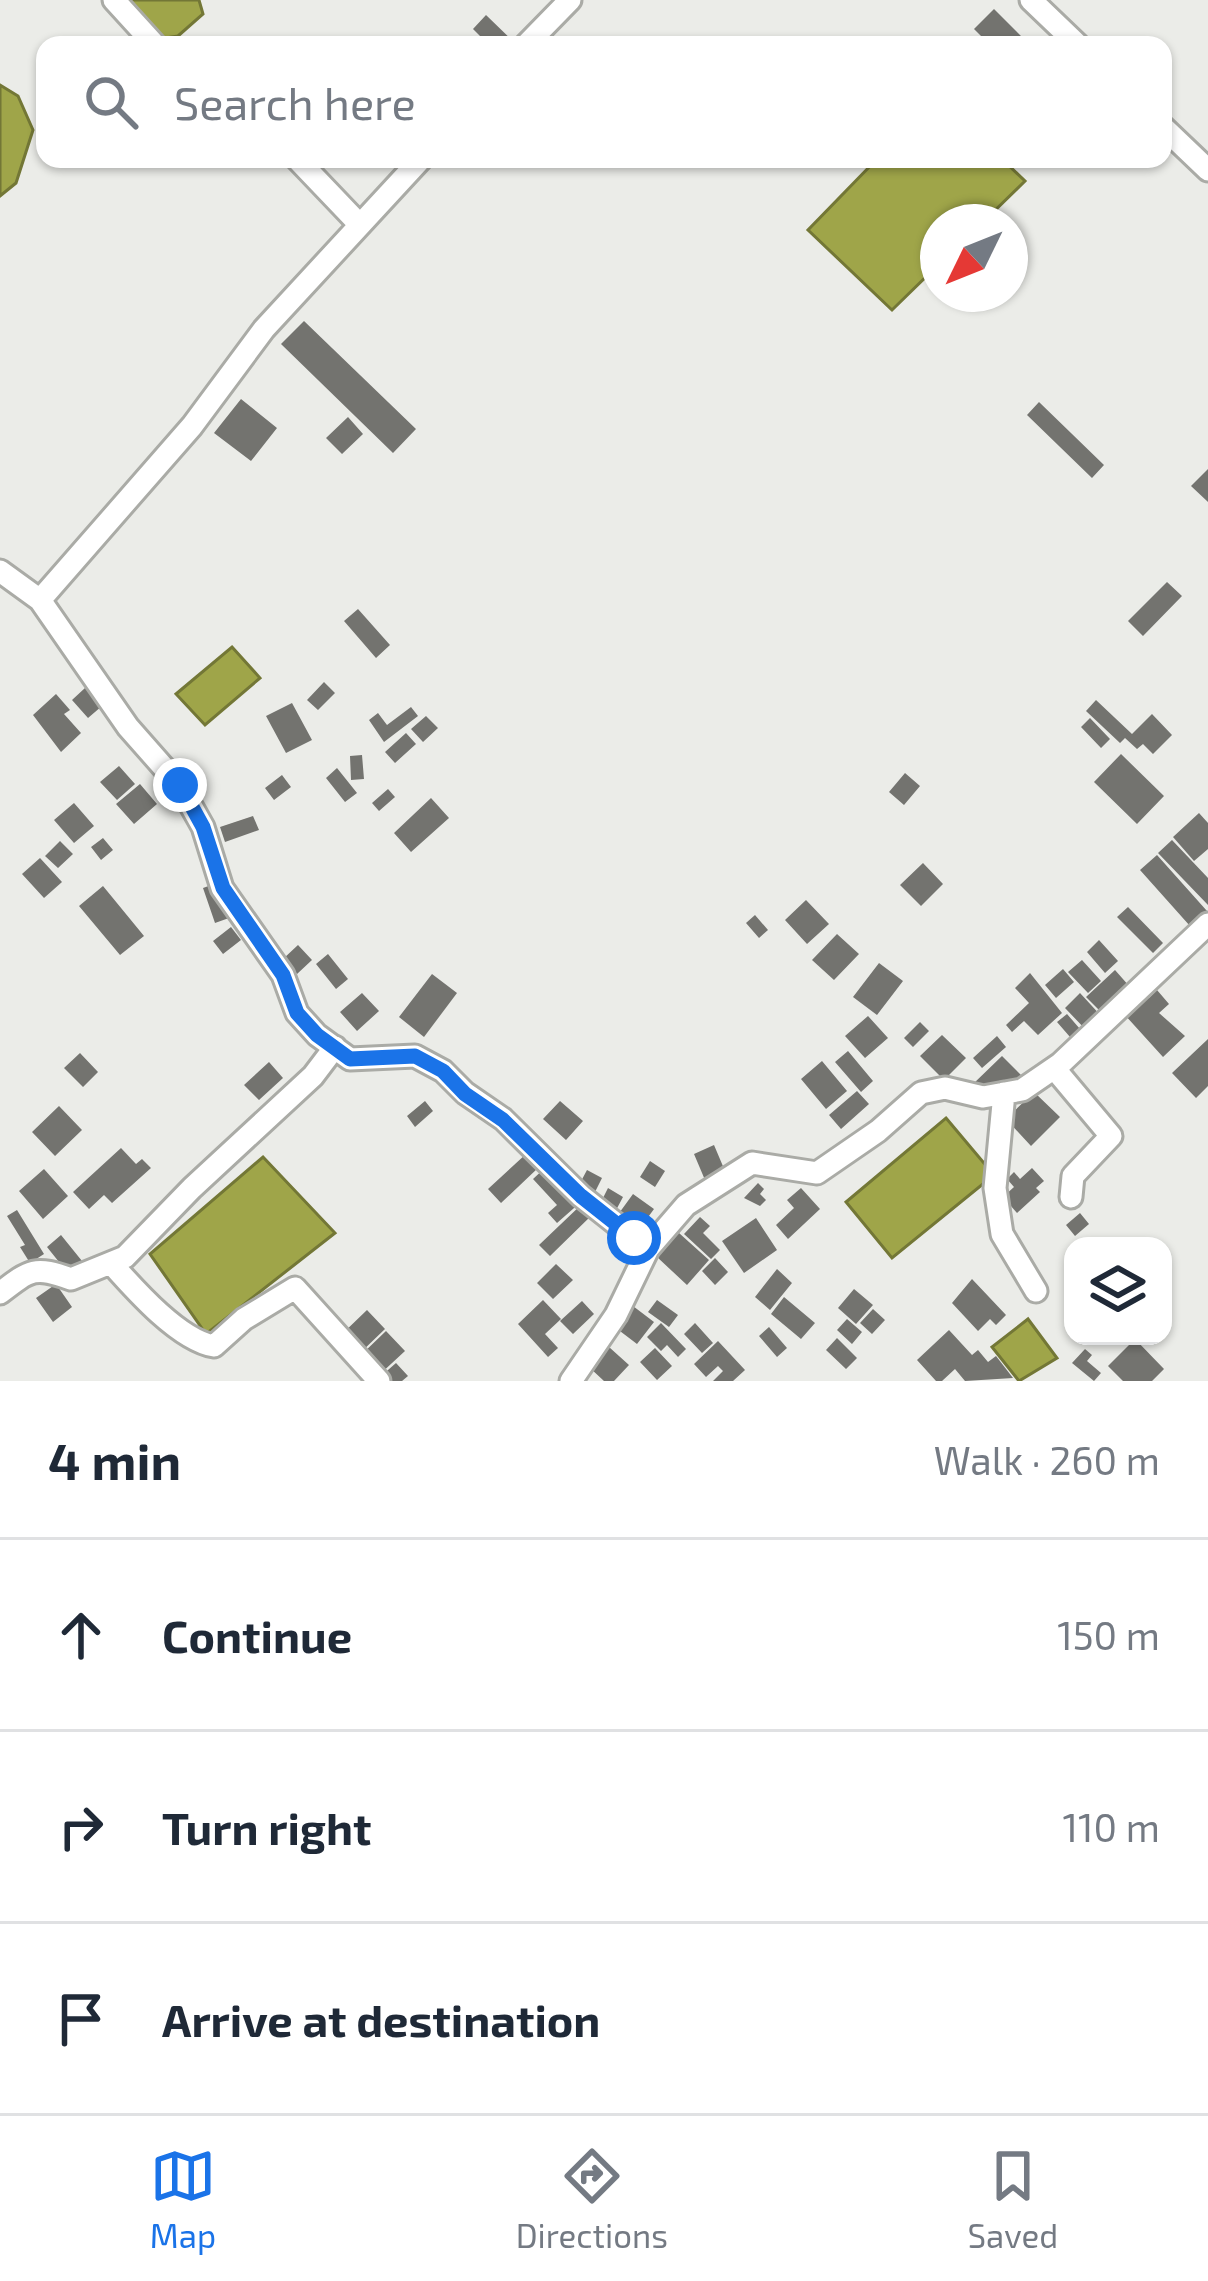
<!DOCTYPE html>
<meta charset="utf-8">
<style>
:root{--surface:#fff;--page:#f2f2f3;--text:#1f2937;--muted:#747a83;--line:#e0e1e3;--accent:#1a73e8}
body{margin:0;font-family:"Exo 2",sans-serif;background:var(--page);color:var(--text)}
.controls{position:absolute;right:36px;bottom:36px;display:grid;overflow:hidden;border-radius:24px;box-shadow:0 3px 9px #0004}
.controls button{width:108px;height:108px;display:grid;place-items:center;padding:0;border:0;border-bottom:3px solid var(--line);background:var(--surface);color:var(--text);font:60px sans-serif}
.compass{position:absolute;left:920px;top:204px;width:108px;height:108px;border-radius:50%;background:var(--surface);box-shadow:0 3px 9px #0004;rotate:227deg}
.stop{position:absolute;width:36px;height:36px;margin:-27px;border:9px solid #1a73e8;border-radius:50%;background:#fff}
.stop.end{background:#1a73e8;border-color:#fff;box-shadow:0 3px 12px #0008}
.list{margin:0;padding:0;list-style:none}
h2{display:flex;justify-content:space-between;align-items:center;height:156px;margin:0;padding:0 48px;font-size:51px}
h2 small{font-size:39px;font-weight:400;color:var(--muted)}
.list li{display:grid;grid-template-columns:78px 1fr auto;gap:36px;align-items:center;box-sizing:border-box;height:192px;padding:0 48px;border-top:3px solid var(--line)}
.list b{display:block;font-size:45px;white-space:nowrap}
.list em{font-size:39px;font-style:normal;color:var(--muted)}
.icon{flex:none;width:66px;height:66px;fill:none;stroke:currentColor;stroke-width:2;stroke-linecap:round;stroke-linejoin:round}
.map{position:relative;flex:none;width:1208px;height:1381px;overflow:hidden}
.search{position:absolute;background:var(--surface);box-shadow:0 3px 9px #0004;left:36px;right:36px;top:36px;height:132px;display:flex;align-items:center;gap:30px;box-sizing:border-box;padding:0 42px;border-radius:24px;color:var(--muted);font-size:45px}
.sheet{height:732px;background:var(--surface)}
nav{display:flex;justify-content:space-around;align-items:center;box-sizing:border-box;height:168px;border-top:3px solid var(--line);background:var(--surface);font-size:33px;color:var(--muted)}
nav a{display:grid;justify-items:center;gap:6px}
nav .on{color:var(--accent)}
.map>svg:first-child{display:block}
</style>
<div class="map">
<svg width="1208" height="1381" viewBox="0 0 1208 1381">
<rect width="100%" height="100%" fill="#ebece8"/>
<!-- water -->
<path fill="#9fa549" stroke="#737736" stroke-width="3" d="M120 0H199L203 14 178 36 159 39Z
M0 85 18 96 33 130 16 183 0 196Z
M877 159H1002L1025 181 983 222H938V265L892 310 808 230Z
M232 647 260 678 205 725 176 694Z
M946 1118 994 1175 892 1258 846 1202Z
M263 1157 335 1233 206 1334 150 1254Z
M1028 1319 1057 1358 1019 1381 992 1347Z"/>
<!-- building -->
<path fill="#73736f" d="M994 9 1023 38 1016 45H990L974 29Z
M486 15 517 45H489L473 29Z
M304 321 416 429 393 453 281 344Z
M241 399 277 428 251 461 214 433Z
M1039 402 1104 465 1092 478 1027 415Z
M348 417 363 434 342 454 326 438Z
M1208 469V502L1191 486Z
M1167 582 1182 596 1143 636 1128 621Z
M358 609 390 645 376 658 344 621Z
M324 682 335 693 318 710 307 700Z
M85 688 102 706 88 718 72 700Z
M56 694 70 710 64 714 81 733 61 752 33 715Z
M1096 700 1132 734 1152 714 1172 735 1153 754 1143 744 1137 749 1125 738 1120 743 1086 711Z
M292 703 312 740 286 753 266 716Z
M411 707 418 716 384 742 369 720 378 713 387 725Z
M426 716 438 728 423 742 411 729Z
M1090 718 1110 739 1101 748 1081 727Z
M406 733 416 744 395 763 385 752Z
M1121 754 1164 796 1137 824 1094 782Z
M362 755 364 779 351 780 350 756Z
M119 766 135 784 117 800 100 782Z
M337 768 357 793 345 802 326 778Z
M905 773 920 786 904 805 889 792Z
M282 775 291 787 274 800 265 788Z
M140 784 157 804 134 824 116 804Z
M388 789 395 797 379 811 372 803Z
M431 798 449 818 411 852 394 833Z
M74 803 94 826 74 843 54 820Z
M1199 813 1208 823V849L1194 861 1173 837Z
M253 816 259 830 225 842 220 827Z
M103 838 113 850 101 860 91 847Z
M1172 840 1208 878V905L1158 853Z
M60 841 73 854 58 868 45 856Z
M1157 855 1207 911 1190 926 1140 870Z
M40 858 62 882 44 898 22 874Z
M923 863 943 884 921 906 900 885Z
M217 883 229 918 215 923 203 888Z
M103 886 144 936 120 955 79 906Z
M806 900 829 924 807 944 785 920Z
M1128 907 1163 943 1153 953 1117 917Z
M755 915 768 930 759 938 746 923Z
M231 927 241 940 223 954 213 941Z
M837 934 859 954 834 980 812 960Z
M1099 940 1118 961 1105 973 1087 952Z
M298 945 312 960 297 974 283 959Z
M328 954 348 979 336 989 316 964Z
M1082 960 1101 981 1088 993 1068 972Z
M879 963 903 981 877 1015 853 997Z
M1063 969 1074 982 1056 998 1045 985Z
M1115 970 1130 987 1102 1013 1086 997Z
M1030 973 1062 1013 1038 1035 1024 1021 1012 1032 1006 1025 1029 1003 1015 988Z
M432 974 457 993 424 1037 399 1017Z
M1157 990 1169 1004 1159 1013 1185 1036 1163 1057 1124 1014 1145 994 1149 998Z
M362 993 379 1011 357 1031 340 1012Z
M1080 993 1103 1018 1088 1032 1065 1008Z
M1067 1014 1080 1029 1070 1037 1057 1022Z
M868 1016 888 1038 865 1058 845 1036Z
M920 1022 929 1031 913 1047 904 1038Z
M942 1035 966 1058 944 1080 920 1056Z
M997 1036 1006 1047 982 1068 973 1058Z
M1208 1039V1086L1196 1098 1172 1073Z
M848 1051 873 1081 861 1092 835 1062Z
M80 1053 98 1072 83 1087 64 1068Z
M1002 1056 1026 1080 985 1093 972 1085Z
M822 1061 847 1091 826 1109 801 1079Z
M269 1062 283 1078 259 1100 244 1085Z
M857 1091 869 1104 841 1129 829 1115Z
M1034 1092 1060 1117 1031 1146 1006 1119Z
M425 1101 433 1111 415 1127 407 1116Z
M560 1101 583 1121 566 1140 543 1119Z
M59 1106 82 1130 55 1156 32 1132Z
M714 1145 725 1171 705 1180 694 1154Z
M121 1148 136 1164 142 1159 151 1168 112 1203 104 1195 89 1209 73 1192Z
M526 1154 538 1168 501 1203 488 1189Z
M650 1161 665 1171 655 1187 640 1177Z
M547 1166 582 1201 557 1223 548 1213 557 1205 533 1179Z
M1032 1168 1044 1181 1036 1188 1040 1192 1017 1213 1003 1197 1014 1187 1007 1179 1014 1172 1020 1179Z
M44 1169 68 1196 43 1219 19 1191Z
M587 1170 602 1178 594 1194 579 1185Z
M758 1183 764 1189 760 1194 766 1200 760 1206 744 1198Z
M608 1188 623 1197 615 1212 600 1204Z
M801 1188 820 1209 788 1239 776 1225 794 1208 787 1200Z
M633 1194 654 1209 638 1231 617 1216Z
M583 1203 593 1214 550 1256 539 1245Z
M17 1210 44 1254 30 1263 20 1247 25 1245 7 1216Z
M1080 1213 1089 1224 1075 1236 1066 1225Z
M700 1217 710 1226 703 1233 720 1250 711 1259 684 1234Z
M756 1218 777 1250 744 1273 722 1241Z
M679 1233 709 1260 687 1285 657 1257Z
M61 1235 82 1261 67 1272 47 1247Z
M715 1258 728 1272 715 1285 702 1271Z
M556 1264 573 1280 553 1299 537 1283Z
M777 1269 792 1283 770 1310 755 1297Z
M972 1279 1006 1315 996 1325 990 1319 978 1331 952 1303Z
M56 1284 72 1307 53 1322 36 1298Z
M854 1289 873 1305 856 1324 838 1308Z
M784 1297 815 1323 801 1339 771 1314Z
M543 1300 561 1319 545 1334 558 1348 548 1357 518 1324Z
M657 1300 678 1315 669 1327 648 1312Z
M582 1301 594 1314 573 1334 560 1321Z
M629 1303 654 1322 637 1344 612 1325Z
M873 1309 885 1320 872 1334 860 1323Z
M367 1310 385 1329 358 1355 340 1336Z
M847 1319 862 1332 852 1344 837 1330Z
M661 1323 686 1349 678 1357 667 1345 661 1351 647 1337Z
M695 1323 713 1343 702 1353 684 1334Z
M769 1327 787 1348 777 1357 759 1336Z
M949 1330 972 1355 978 1350 988 1362 996 1356 1013 1378 965 1381 955 1369 942 1381H936L917 1360Z
M386 1331 405 1351 378 1376 360 1356Z
M837 1338 857 1358 846 1369 826 1350Z
M1135 1339 1164 1369 1152 1381H1123L1108 1366Z
M718 1341 745 1370 733 1381H713L723 1371 718 1366 706 1377 694 1364Z
M609 1347 629 1365 614 1381H604L590 1368Z
M655 1348 672 1366 657 1380 640 1362Z
M1085 1349 1092 1355 1087 1361 1101 1373 1094 1381 1072 1363Z
M396 1363 408 1376 402 1381H384L380 1377Z"/>
<g fill="none" stroke-linecap="round" stroke-linejoin="round">
<!-- street casing -->
<g stroke="#aaaba6" stroke-width="27">
<path id="street" d="M114 0 155 45
M1031 0 1078 45
M526 45 570 0
M1163 127 1208 170
M297 159 360 225
M0 571 40 600 192 426 264 329 421 159
M40 600 128 727 180 786 203 827 222 888 283 975 297 1013 317 1035 350 1059 415 1056 443 1071 465 1093 503 1119 581 1196 648 1249
M1054 1068 1111 1136 1073 1176 1071 1197
M1004 1093 995 1188 1002 1234 1036 1291
M111 1263C135 1290 179 1340 214 1346L244 1319 295 1288 379 1381
M0 1293C31 1269 35 1266 71 1279L125 1257 192 1188 313 1076 335 1047
M571 1381 616 1315 648 1249 686 1205 752 1163 817 1173 878 1131 921 1093 945 1088 983 1097 1022 1090 1060 1064 1208 924"/>
</g>
<!-- street -->
<use href="#street" stroke="#fff" stroke-width="21"/>
</g>
<g fill="none" stroke-linecap="round" stroke-linejoin="round">
<!-- route -->
<path stroke="#1a73e8" stroke-width="15" d="M180 785 203 827 223 888 283 975 297 1013 317 1035 350 1059 415 1056 443 1071 465 1094 503 1120 581 1196 634 1238"/>
</g>
</svg>
<div class="controls">
<button><svg class="icon" aria-label="layers" viewBox="0 0 24 24"><path d="M12 4l9 5-9 5-9-5zM3 14l9 5 9-5"/></svg></button>
</div>
<svg class="compass" viewBox="-18 -18 36 36"><path d="M0-13l5 13h-10z" fill="#e53935"/><path d="M0 13l5-13h-10z" fill="#747a83"/></svg>
<div class="stop" style="left:634px;top:1238px"></div>
<div class="stop end" style="left:180px;top:785px"></div>
<div class="search"><svg class="icon" aria-label="search" viewBox="0 0 24 24"><circle cx="10" cy="10" r="6"/><path d="M15 15l6 6"/></svg>Search here</div>
</div>
<section class="sheet">
<h2>4 min<small>Walk · 260 m</small></h2>
<ul class="list">
<li><svg class="icon" aria-label="ahead" viewBox="0 0 24 24"><path d="M12 20V5M6 11l6-6 6 6"/></svg><div><b>Continue</b></div><em>150 m</em></li>
<li><svg class="icon" aria-label="right" viewBox="0 0 24 24"><path d="M7 20v-9h11M14 6l5 5-5 5"/></svg><div><b>Turn right</b></div><em>110 m</em></li>
<li><svg class="icon" aria-label="arrive" viewBox="0 0 24 24"><path d="M6 21V4h12l-3 4 3 4H6"/></svg><div><b>Arrive at destination</b></div></li>
</ul>
</section>
<nav>
<a class="on"><svg class="icon" aria-label="map" viewBox="0 0 24 24"><path d="M3 6l6-2 6 2 6-2v14l-6 2-6-2-6 2zM9 4v14M15 6v14"/></svg>Map</a>
<a><svg class="icon" aria-label="directions" viewBox="0 0 24 24"><path d="M12 3l9 9-9 9-9-9zM9 14v-3h6M13 9l2 2-2 2"/></svg>Directions</a>
<a><svg class="icon" aria-label="saved" viewBox="0 0 24 24"><path d="M7 4h10v16l-5-4-5 4z"/></svg>Saved</a>
</nav>
